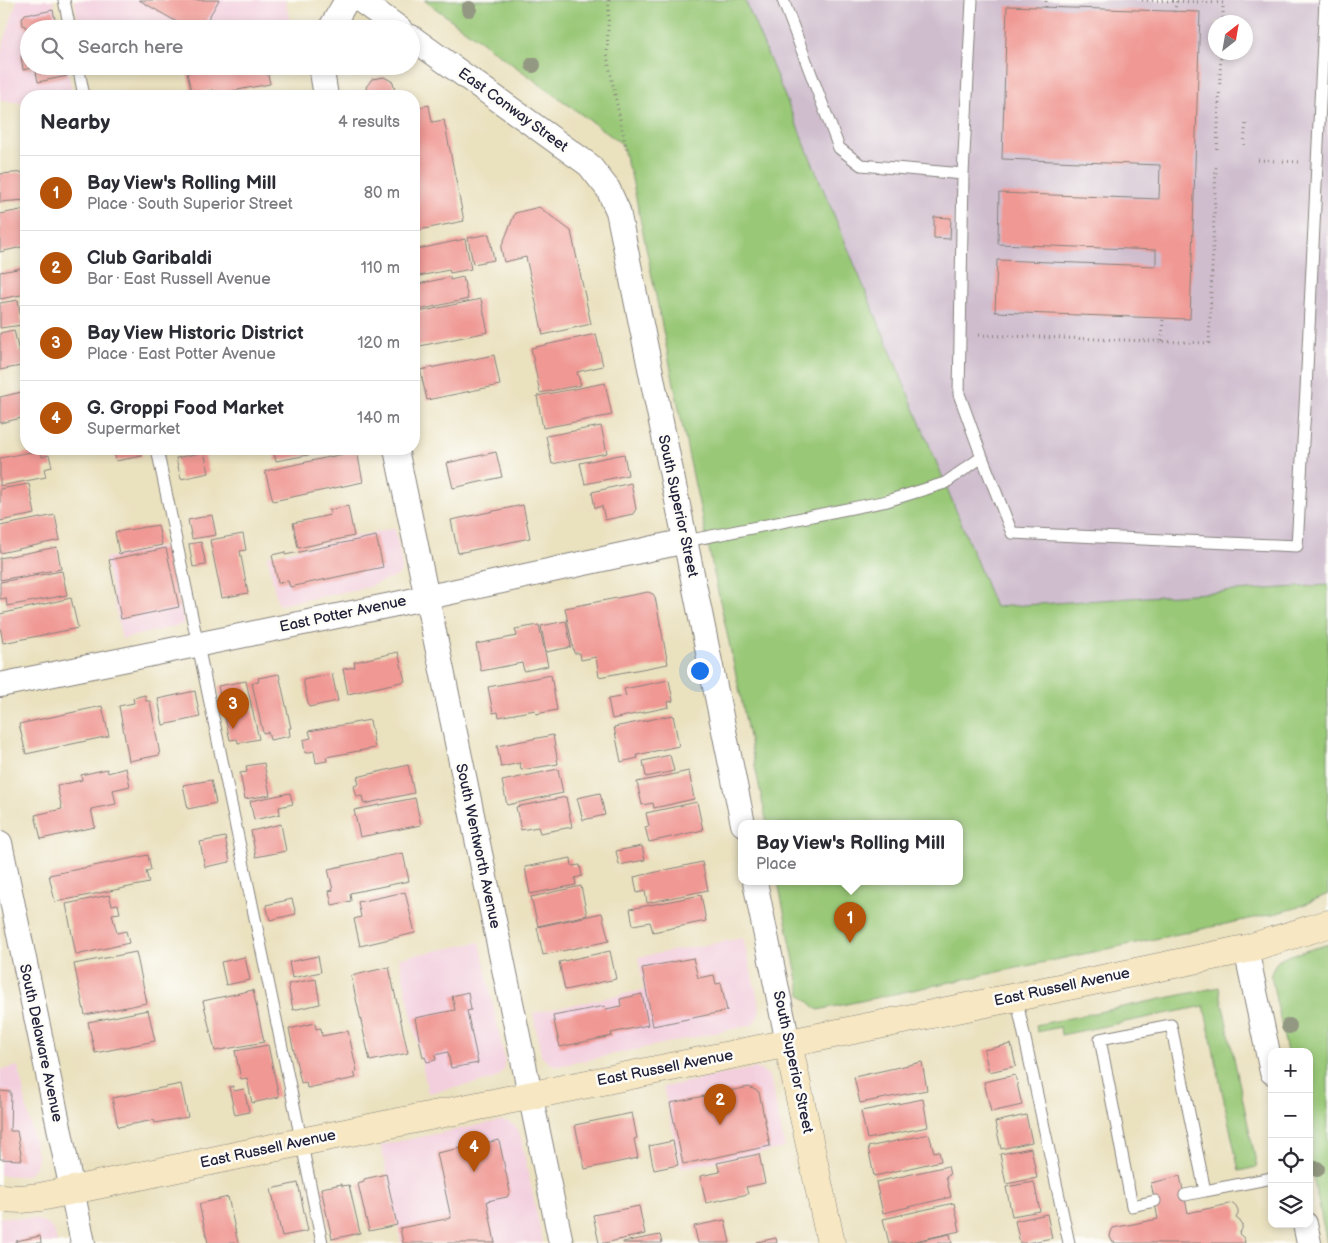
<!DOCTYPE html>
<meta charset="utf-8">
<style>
:root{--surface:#fff;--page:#f2f2f3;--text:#2b2b33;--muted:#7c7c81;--line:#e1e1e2;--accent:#b45309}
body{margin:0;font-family:"Balsamiq Sans",sans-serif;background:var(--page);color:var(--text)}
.controls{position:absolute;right:15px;bottom:15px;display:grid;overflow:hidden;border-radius:10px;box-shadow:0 2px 8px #0003}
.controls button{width:45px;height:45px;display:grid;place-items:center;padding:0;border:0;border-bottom:1px solid var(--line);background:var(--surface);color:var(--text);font:25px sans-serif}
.compass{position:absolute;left:1208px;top:15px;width:45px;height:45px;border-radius:50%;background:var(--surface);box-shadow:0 2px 8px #0003;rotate:31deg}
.you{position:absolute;left:699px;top:670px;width:18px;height:18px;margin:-12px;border:4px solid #fff;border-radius:50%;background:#1a73e8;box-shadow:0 0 0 8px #1a73e833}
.badge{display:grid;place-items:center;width:32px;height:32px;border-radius:50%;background:var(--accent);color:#fff;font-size:16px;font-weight:700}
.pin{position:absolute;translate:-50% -41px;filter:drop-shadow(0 1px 2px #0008)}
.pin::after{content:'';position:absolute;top:26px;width:18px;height:15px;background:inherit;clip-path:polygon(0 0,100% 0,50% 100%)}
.popup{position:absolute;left:738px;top:820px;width:225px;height:65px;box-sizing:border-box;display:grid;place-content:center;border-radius:10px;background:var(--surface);filter:drop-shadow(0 1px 4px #0005);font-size:16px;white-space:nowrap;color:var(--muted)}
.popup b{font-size:19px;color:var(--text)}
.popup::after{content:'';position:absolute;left:50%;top:100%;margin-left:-10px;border:10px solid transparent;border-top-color:var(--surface)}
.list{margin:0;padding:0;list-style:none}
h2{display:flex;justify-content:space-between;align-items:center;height:65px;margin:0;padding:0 20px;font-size:21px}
h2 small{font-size:16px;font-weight:400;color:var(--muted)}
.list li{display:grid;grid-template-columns:32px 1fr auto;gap:15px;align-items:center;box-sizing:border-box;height:75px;padding:0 20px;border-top:1px solid var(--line)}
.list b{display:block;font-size:19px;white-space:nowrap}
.list p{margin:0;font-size:16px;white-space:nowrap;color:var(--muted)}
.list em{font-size:16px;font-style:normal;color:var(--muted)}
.icon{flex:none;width:28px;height:28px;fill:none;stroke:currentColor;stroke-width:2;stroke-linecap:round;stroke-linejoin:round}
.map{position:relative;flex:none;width:1328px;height:1243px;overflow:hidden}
.search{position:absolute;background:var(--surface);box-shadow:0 2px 8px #0003;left:20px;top:20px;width:400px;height:55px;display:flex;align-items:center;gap:12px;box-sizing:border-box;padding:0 18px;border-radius:28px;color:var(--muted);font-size:19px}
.panel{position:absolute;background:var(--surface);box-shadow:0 2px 8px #0003;left:20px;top:90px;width:400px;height:365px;border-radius:20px}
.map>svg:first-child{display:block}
</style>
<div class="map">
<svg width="1328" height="1243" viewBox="0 0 1328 1243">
<rect width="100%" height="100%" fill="#fdfcf7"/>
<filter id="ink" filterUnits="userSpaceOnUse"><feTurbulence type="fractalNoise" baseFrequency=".02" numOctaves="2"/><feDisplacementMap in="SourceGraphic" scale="10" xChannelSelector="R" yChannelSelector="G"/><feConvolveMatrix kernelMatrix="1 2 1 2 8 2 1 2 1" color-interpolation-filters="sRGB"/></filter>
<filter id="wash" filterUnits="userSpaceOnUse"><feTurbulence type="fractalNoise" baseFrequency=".0096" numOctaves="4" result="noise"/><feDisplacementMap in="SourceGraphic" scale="20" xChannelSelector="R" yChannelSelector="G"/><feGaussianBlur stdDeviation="1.12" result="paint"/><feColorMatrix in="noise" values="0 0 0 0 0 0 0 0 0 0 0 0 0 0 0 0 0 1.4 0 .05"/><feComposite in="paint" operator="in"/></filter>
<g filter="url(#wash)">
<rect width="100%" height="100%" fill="#eae1bf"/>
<!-- built -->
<path fill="#f3cfde" d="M17 0H53L59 29H29V66H67L73 96H26V104L0 100V55Z
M74 0H285L290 21 254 29H80Z
M395 528 402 567 400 573 396 577 384 580 369 587 278 605 267 556Z
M167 546 184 624 122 639 105 558Z
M743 938 760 1008 758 1017 752 1025 559 1066 551 1064 545 1060 541 1055 533 1013 644 990 638 957Z
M480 942 505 1061 504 1069 499 1076 492 1080 428 1093 399 958Z
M18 1066 38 1159 35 1167 29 1174 21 1176 0 1175V1070Z
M754 1068 761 1070 768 1075 771 1081 785 1148 681 1168 663 1087Z
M499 1121 509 1122 516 1127 520 1134 543 1243H401L381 1145Z
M0 1217 36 1219 43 1222 51 1227 55 1234 57 1243H0Z"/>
<!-- industrial -->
<path fill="#cfbdce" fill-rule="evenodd" d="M745 0H1328V585L995 607 945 483ZM1216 22H1246V52H1216Z"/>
<!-- green -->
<path fill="#99c877" stroke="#5e7559" d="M424 0H745L945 483 995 607 1328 585V894L1296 908 1273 914 818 1010 801 995 778 882H959V824H767L742 703 687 448 631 174 627 164 622 144Z
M1328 944V1243H1327L1309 1159V1052H1287L1271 976C1272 970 1274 965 1278 961 1287 954 1316 949 1328 944Z
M1219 987 1257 1167 1239 1171 1204 1006 1061 1035 1060 1027 1037 1032 1036 1025Z"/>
<g id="blocks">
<!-- building -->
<path fill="#f09994" d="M139 0H219L202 29H189Z
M1007 6 1200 12 1190 319 995 312 997 260 1156 266V250L998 244 999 193 1159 199 1160 165 1002 159Z
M53 10 57 29H29L28 36 26 27 23 25 22 19 25 14 31 13 34 14Z
M29 55V66H65L67 76 38 82 35 67 23 70 21 56Z
M219 66H266L270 84 232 91 233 96H214L213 90 192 94 187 73Z
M384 77 393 82 396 96H368L366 87 372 79Z
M429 105 432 122 444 120 464 221 414 231V108Z
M26 172V200L0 202V174Z
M539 207 571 231 591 324 543 335 526 257 504 262 501 248 515 213Z
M26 209V246L0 252V214Z
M934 217 951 218 950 239 934 238Z
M489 234 494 260 473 264 468 238Z
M465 239 471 269 450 273 449 270 414 277V250Z
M23 268 26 294 0 299V272Z
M450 277V280L463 277 468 299 414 311V285Z
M481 299 488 332 415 347 414 338V313Z
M18 300 22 325 0 328V303Z
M14 330 19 352 26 351V365L0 370V333Z
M596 334 603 366 577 372 581 385 540 393 531 348Z
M494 355 500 385 427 400 420 370Z
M605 383 612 415 543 428 537 396Z
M26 391V417L0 423V397Z
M601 426 607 453 552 464 546 436Z
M113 449H140L142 456 116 461Z
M273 449H335V450L276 461Z
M41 450 42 457 49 455 52 467 44 469 46 477 0 486V458Z
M357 451 363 482 273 501 265 471Z
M204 452 209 473 181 479 176 458Z
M496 452 502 477 453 488 447 463Z
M624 454 628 475 585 484 580 463Z
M631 483 636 509 633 514 605 520 602 506 595 508 592 492Z
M29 484 35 514 0 521V489Z
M523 505 530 538 458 553 451 520Z
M348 506 354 536 298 548 293 523 330 515 329 510Z
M55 515 60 540 0 553V526Z
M212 515 216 535 192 539 188 520Z
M158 525 162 545 119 554 115 532Z
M243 534 246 550 240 551 248 593 222 598 210 540Z
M376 536 383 567 290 587 288 581 278 583 272 555 285 552V555Z
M201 542 206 565 193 567 189 544Z
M57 547 61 569 0 580V558Z
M166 548 179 607 121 619 109 560Z
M62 571 67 595 7 606 6 598 0 599V582Z
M648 592 653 594 655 597 668 664 599 677 596 657 581 660 580 653H574L565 608Z
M71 598 78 628 3 643 0 626V614Z
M566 621 571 647 546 652 541 626Z
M539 625 548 666 524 671 522 663 481 671 476 644 517 636 515 629Z
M398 652 405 681 348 694 343 669 355 667 354 662Z
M279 674 291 728H289L290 736 270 740 268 732 263 733 252 683 259 681 258 678Z
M332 674 338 701 309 707 303 680Z
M551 675 557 710 536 714 535 710 499 717 498 712 493 713 488 687Z
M669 680 673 701 668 702 669 707 612 719 608 699 626 696 624 689Z
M246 681 259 739 238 743 237 739 230 740 218 686Z
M195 691 200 717 163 725 158 699Z
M145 695 146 701H150L160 755 129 761 119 706 134 703 133 698Z
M102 706 109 736 26 754 19 724Z
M673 715 679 746 637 755 638 758 621 762 614 727Z
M370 720 375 748 326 757 327 761 316 763 314 751 305 753 303 740 311 738 309 731Z
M553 735 558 764 521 770 520 763 501 767 497 746Z
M670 755 674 771 646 777 643 761Z
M264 763 270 795 245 799 240 773 247 772 246 766Z
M408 765 414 793 364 804 362 796 357 797 354 786 359 784 357 777Z
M126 768 130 786 113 790 116 804 91 809 95 827 41 839 35 815 62 809 57 786 82 780 81 775 107 769 108 773Z
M558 769 563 793 507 805 502 781Z
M689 771 694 799 654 808 653 803 642 805 637 782Z
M211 780 216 803 188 809 183 785Z
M290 793 293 804 279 807 280 814 254 820 250 801Z
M600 793 605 815 583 820 577 798Z
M566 797 572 827 540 833 538 827 521 830 516 807Z
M415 798 421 825 360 837 354 810Z
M697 802 703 830 649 842 645 827 649 826 646 813Z
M281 824 286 851 256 857 251 831Z
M225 837 230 862 205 867 200 842Z
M642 846 645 860 619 865 616 851Z
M403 853 409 881 350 893 351 901 332 905 329 891 333 890 328 869Z
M148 855 151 870 146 871 149 883 55 902 49 875Z
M571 858 572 866 580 865 582 876 575 878 576 885 530 894 525 867Z
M702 862 708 890 647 903 645 891 637 893 634 877Z
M581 886 587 915 538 926 531 897Z
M405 892 415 933 360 946 354 919 361 917 358 902Z
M109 895 112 905 118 904 120 913 112 914 117 933 126 931 129 943 76 955 66 904Z
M701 895 706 921 653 932 650 922 633 925 630 909Z
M292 899 296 914 270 920 266 905Z
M602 913 609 941 543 955 537 927Z
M610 951 616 979 565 990 559 962Z
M136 952 147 1003 85 1015 74 964Z
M318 956 321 972 292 978 289 962Z
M245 957 250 980 226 985 221 962Z
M693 958 698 978 714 975 716 984 721 983 727 1011 653 1026 642 968Z
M389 967 408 1053 370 1061 351 976Z
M316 979 320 1004 293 1010 288 984Z
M253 990 264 1042 215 1051 203 1001Z
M468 992 471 1010 467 1011 478 1063 451 1068 448 1052 435 1055 436 1060 427 1062 425 1057 423 1058 415 1018 455 1010 452 996Z
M642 994 648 1025 611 1033 612 1036 560 1047 553 1016 605 1006 606 1009 621 1006 620 999Z
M148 1010 155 1041 95 1053 88 1022Z
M315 1023 316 1029 321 1028 322 1036 348 1031 357 1071 354 1072 356 1078 307 1088 306 1082 301 1083 289 1029Z
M1011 1044 1016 1066 989 1072 984 1050Z
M268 1045 279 1097 252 1103 247 1078 241 1079 235 1051Z
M922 1062 927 1090 860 1103 854 1077Z
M1015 1075 1022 1105 991 1112 984 1082Z
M181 1084 188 1117 155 1123 154 1120 118 1127 112 1098Z
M233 1086 234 1091 244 1089 249 1112 235 1115 229 1087Z
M749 1087 759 1092 770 1146 683 1164 670 1103Z
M0 1091 11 1092 10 1131H17L22 1160 0 1159Z
M923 1099 928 1127 867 1139 861 1111Z
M632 1113 637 1138 634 1139 638 1158 585 1169 575 1125Z
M1026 1115 1032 1142 1001 1149 995 1122Z
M929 1134 934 1152 939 1151 941 1161 874 1176 868 1147Z
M499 1140 510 1192 507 1197 487 1201 495 1243H403L400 1228 451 1218 437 1153Z
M673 1141 678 1165 654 1170 649 1146Z
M1031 1148 1037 1178 1006 1184 1000 1154Z
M759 1154 765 1183 746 1187 748 1194 706 1203 700 1176 720 1172 717 1163Z
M948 1166 950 1175 946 1176 951 1197 883 1213 876 1182Z
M386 1174 397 1225 369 1231 358 1184 364 1182V1179Z
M1180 1176 1188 1213 1233 1203 1236 1206 1238 1210V1214L1236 1218 1240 1221 1242 1225V1229L1239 1234 1244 1238 1245 1243H1115L1112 1241 1110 1237 1111 1232 1113 1228 1158 1219 1151 1183Z
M1034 1182 1040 1211 1012 1216 1006 1187Z
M298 1183 308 1231 282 1236 271 1189Z
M342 1184V1186L349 1185 360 1233 332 1239 321 1188Z
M228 1197 238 1243H208L199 1204Z
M954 1203 960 1231 906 1243H889L883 1219Z
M639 1206 645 1234 605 1243H599L593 1215Z
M1047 1214 1052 1238 1026 1243H1020L1015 1221Z
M725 1220 730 1243H698L694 1226Z
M950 1234 952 1243H915L914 1242Z
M660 1235 662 1243H623V1242Z
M40 1236 41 1243H16V1241Z
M776 1238 777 1243H757V1242Z"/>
</g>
</g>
<g filter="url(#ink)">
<use href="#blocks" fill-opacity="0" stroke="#86827d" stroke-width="1"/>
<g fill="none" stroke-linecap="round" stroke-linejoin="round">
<!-- lane casing -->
<g stroke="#86827d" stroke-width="13">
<path id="lane" d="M64 0 70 29
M783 0 839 148 861 165 963 174
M972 0 963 174 959 394 982 457 1012 533 1297 546 1306 390 1325 0
M78 66 84 96
M157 449 295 1110 322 1243
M686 541 887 501 945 483 982 457
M1016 997 1069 1243
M1185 1195 1205 1191
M1155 1201 1132 1206 1100 1039 1171 1025 1205 1191 1272 1178"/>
</g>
<!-- street casing -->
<g stroke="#86827d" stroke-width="26">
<path id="street" d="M360 0 400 29
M330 29 347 0
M411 37 589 165 608 189 618 211 743 824
M321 66 326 96
M396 449 561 1243
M0 685 396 604 686 541
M0 843 83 1243
M755 882 788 1043
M1246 949 1272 1072
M1305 1224 1309 1243"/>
</g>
<!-- secondary casing -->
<g stroke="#86827d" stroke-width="29">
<path id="secondary" d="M788 1043 831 1243
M0 1198 21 1199 40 1197 301 1142 1016 997 1246 949 1328 924"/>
</g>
<!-- path -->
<path stroke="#86827d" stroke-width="3" stroke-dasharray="1 4" stroke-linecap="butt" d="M609 0 607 56 627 153
M1142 0 1223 3V22
M1046 7V0
M1174 12 1177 1
M1244 145 1246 121
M1217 149 1221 52
M1258 160 1299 162
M979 335 1209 343 1216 167
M1162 341 1163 318"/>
<!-- lane -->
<use href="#lane" stroke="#fff" stroke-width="11"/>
<!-- street -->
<use href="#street" stroke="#fff" stroke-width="24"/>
<!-- secondary -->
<use href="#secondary" stroke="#f7e8c3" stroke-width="28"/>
</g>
<!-- trees -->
<g fill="#939882">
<circle cx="469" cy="9" r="8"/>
<circle cx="533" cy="65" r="8"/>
<circle cx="1289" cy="1026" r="8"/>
<circle cx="1317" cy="1169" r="8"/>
</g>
</g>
<g text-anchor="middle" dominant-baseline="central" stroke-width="5" stroke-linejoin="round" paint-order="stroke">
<!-- street labels -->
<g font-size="15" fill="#22223b" stroke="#fdfcf7">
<text transform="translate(513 110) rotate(36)">East Conway Street</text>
<text transform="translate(678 506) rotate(78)">South Superior Street</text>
<text transform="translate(343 614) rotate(-12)">East Potter Avenue</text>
<text transform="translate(478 846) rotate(78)">South Wentworth Avenue</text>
<text transform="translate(1062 987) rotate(-12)">East Russell Avenue</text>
<text transform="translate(41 1043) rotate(78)">South Delaware Avenue</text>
<text transform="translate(793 1062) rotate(78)">South Superior Street</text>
<text transform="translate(665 1068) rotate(-11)">East Russell Avenue</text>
<text transform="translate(268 1149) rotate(-12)">East Russell Avenue</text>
</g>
</g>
</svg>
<div class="controls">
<button>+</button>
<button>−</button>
<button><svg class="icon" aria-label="locate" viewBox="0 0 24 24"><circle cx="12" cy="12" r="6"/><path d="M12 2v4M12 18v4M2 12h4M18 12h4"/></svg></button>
<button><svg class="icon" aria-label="layers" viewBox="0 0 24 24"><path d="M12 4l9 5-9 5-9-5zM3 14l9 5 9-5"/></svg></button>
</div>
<svg class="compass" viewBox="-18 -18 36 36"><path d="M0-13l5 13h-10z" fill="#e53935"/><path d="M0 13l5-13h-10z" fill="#7c7c81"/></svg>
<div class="you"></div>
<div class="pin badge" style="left:850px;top:943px">1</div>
<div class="popup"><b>Bay View's Rolling Mill</b>Place</div>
<div class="pin badge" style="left:720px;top:1125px">2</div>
<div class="pin badge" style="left:233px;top:729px">3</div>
<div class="pin badge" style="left:474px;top:1172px">4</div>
<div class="search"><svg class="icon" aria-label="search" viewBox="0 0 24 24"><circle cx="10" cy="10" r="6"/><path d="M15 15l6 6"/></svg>Search here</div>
<section class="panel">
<h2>Nearby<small>4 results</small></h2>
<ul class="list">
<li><span class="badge">1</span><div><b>Bay View's Rolling Mill</b><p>Place · South Superior Street</p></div><em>80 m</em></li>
<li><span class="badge">2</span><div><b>Club Garibaldi</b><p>Bar · East Russell Avenue</p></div><em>110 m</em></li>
<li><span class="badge">3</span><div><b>Bay View Historic District</b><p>Place · East Potter Avenue</p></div><em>120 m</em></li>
<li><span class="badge">4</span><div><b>G. Groppi Food Market</b><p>Supermarket</p></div><em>140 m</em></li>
</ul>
</section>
</div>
